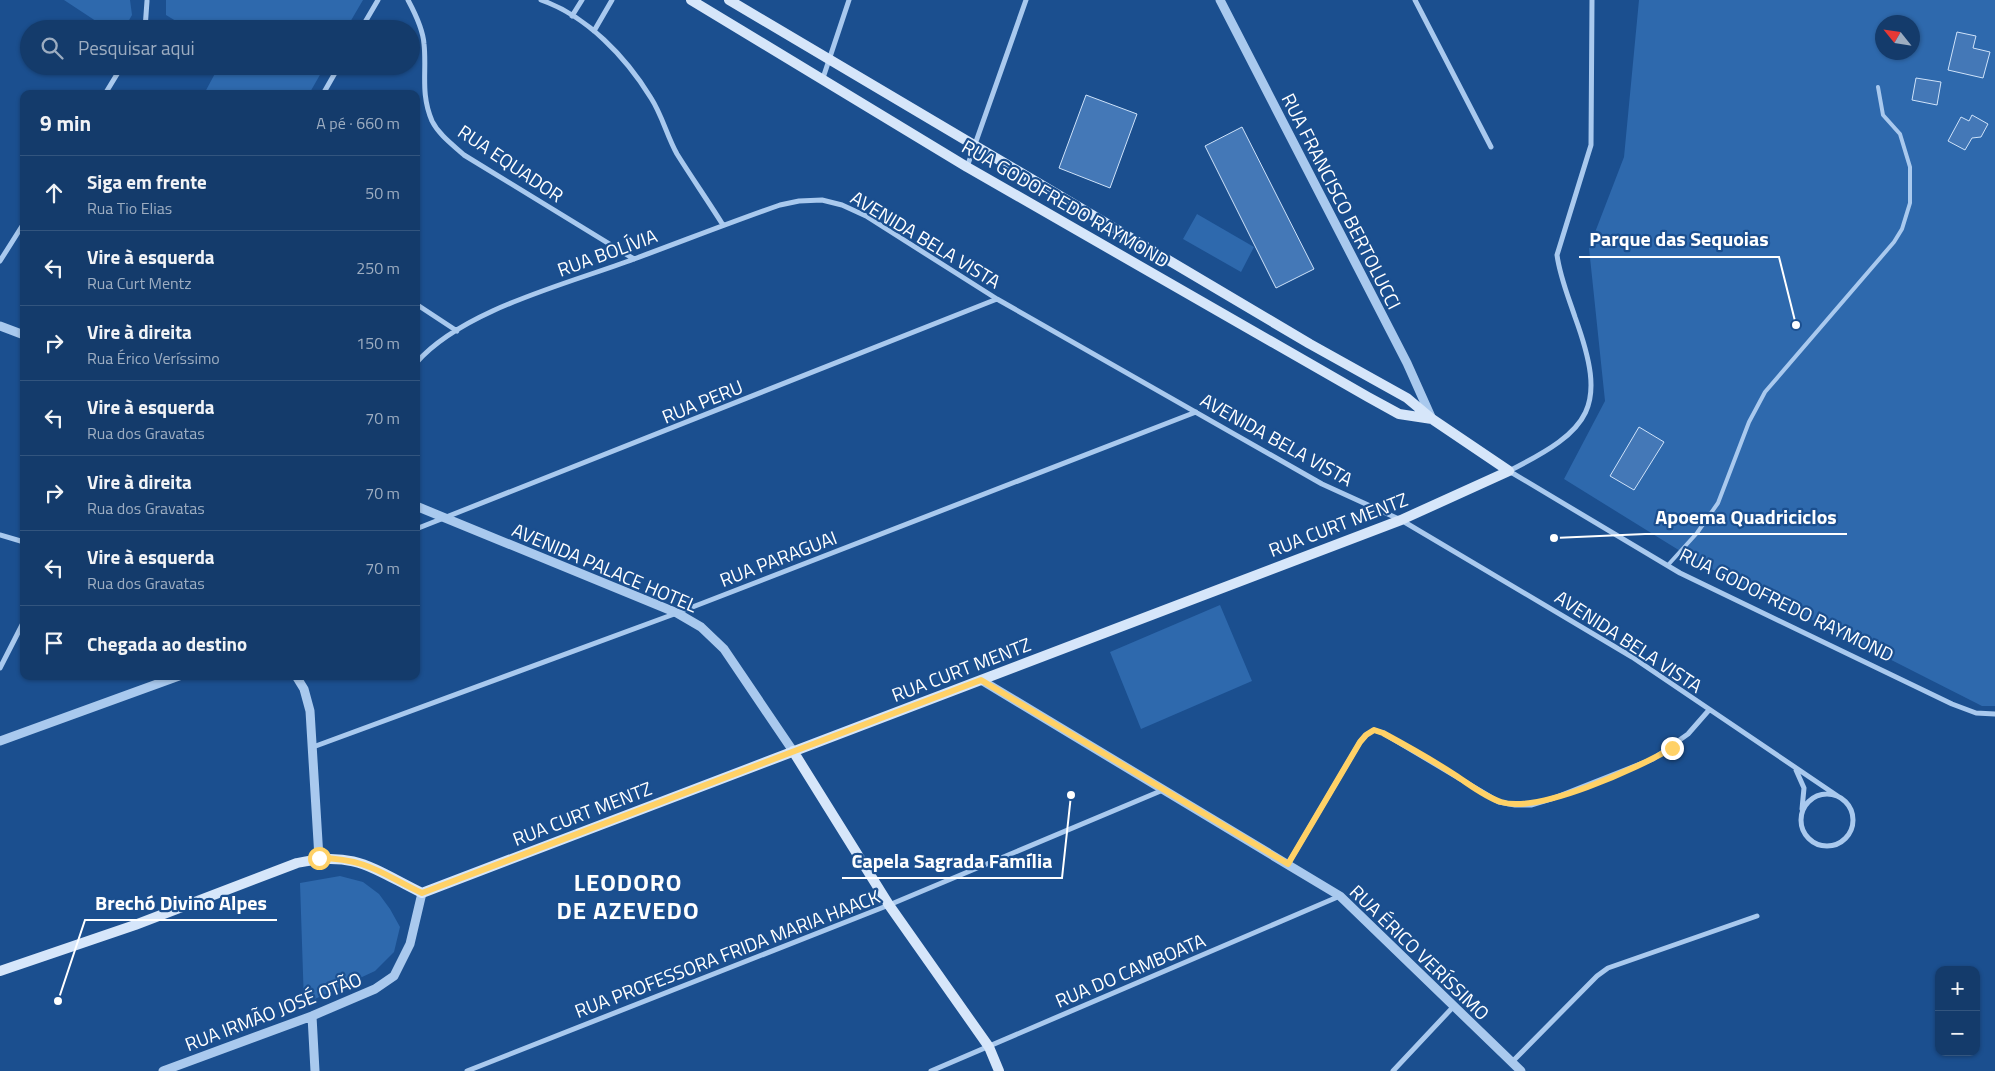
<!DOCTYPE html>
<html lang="pt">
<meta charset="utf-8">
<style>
:root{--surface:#143b6b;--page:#214673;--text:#f1f3f6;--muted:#9dadc1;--line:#33557e}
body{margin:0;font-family:"Titillium Web",sans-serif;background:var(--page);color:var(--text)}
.controls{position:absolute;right:15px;bottom:15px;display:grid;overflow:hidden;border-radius:10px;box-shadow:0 1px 4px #0004}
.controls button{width:45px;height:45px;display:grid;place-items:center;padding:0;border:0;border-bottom:1px solid var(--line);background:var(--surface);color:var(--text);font:25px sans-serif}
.compass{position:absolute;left:1875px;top:15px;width:45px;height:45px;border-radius:50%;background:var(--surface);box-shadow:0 1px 4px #0004;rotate:300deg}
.stop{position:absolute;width:15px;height:15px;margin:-11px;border:4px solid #ffd166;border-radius:50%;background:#fff}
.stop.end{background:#ffd166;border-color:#fff;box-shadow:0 1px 5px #0008}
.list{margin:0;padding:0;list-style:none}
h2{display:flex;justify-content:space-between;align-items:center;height:65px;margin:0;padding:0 20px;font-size:21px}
h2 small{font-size:16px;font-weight:400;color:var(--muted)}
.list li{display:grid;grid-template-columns:32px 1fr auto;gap:15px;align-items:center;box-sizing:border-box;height:75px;padding:0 20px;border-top:1px solid var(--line)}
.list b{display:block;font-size:19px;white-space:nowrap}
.list p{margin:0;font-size:16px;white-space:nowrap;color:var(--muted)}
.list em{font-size:16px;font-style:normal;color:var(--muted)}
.icon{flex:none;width:28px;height:28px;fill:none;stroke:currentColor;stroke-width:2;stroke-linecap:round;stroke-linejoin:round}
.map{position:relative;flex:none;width:1995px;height:1071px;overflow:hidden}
.search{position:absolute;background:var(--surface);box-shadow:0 1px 4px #0004;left:20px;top:20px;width:400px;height:55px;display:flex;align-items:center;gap:12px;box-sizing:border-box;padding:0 18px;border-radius:28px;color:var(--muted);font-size:19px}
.panel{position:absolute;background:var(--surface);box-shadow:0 1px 4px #0004;left:20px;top:90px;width:400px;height:590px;border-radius:10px}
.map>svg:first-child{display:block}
</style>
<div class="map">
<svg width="1995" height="1071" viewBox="0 0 1995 1071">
<rect width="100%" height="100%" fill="#1b4f8f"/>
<!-- green -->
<path fill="#2e69ad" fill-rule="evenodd" d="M64 0H130L132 15 124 29H108Z
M166 0H363L346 29H189L166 15Z
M1639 0H1995V706H1982L1698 562 1564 479 1605 401 1589 248 1624 157ZM1882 22H1912V52H1882Z
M219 66H325L309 94H204Z
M1197 214 1254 247 1241 272 1183 239Z
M1220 605 1252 681 1141 729 1110 652Z
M340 876 363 882 379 894 390 909 400 927 394 952 375 971 304 1004 300 883Z"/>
<!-- building -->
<path fill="#4478b7" stroke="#cfe3fa" d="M1957 32 1976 36 1973 48 1990 52 1983 78 1948 70Z
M1916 78 1941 82 1937 105 1912 100Z
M1086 95 1137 114 1110 188 1059 168Z
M1972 115 1988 124 1981 137 1972 138 1965 150 1948 141 1961 117 1969 121Z
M1242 127 1314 269 1276 288 1205 146Z
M1639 427 1664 442 1634 490 1610 476Z"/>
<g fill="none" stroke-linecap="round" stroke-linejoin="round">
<!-- service -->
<path stroke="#a9c9ee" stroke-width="4" d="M1668 565 1697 533 1718 503 1749 422 1765 392 1894 242 1902 229 1910 203V167L1900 134 1883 115 1878 87"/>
<!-- minor -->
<path stroke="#a9c9ee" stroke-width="5" d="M408 0C415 13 423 29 424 44 427 71 420 93 432 121 439 135 453 145 464 155L634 259
M541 0C587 16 626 57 651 98 662 115 667 136 677 154 692 178 708 201 723 225
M1415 0 1491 147
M572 16 582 0
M145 29 147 1
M361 29 378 0
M594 31 612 0
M823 78 849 0
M105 94 122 66
M323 94 339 66
M967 167 1026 0
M0 261 24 223
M416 304 457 331
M416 363C463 309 568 284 634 259 683 241 731 222 780 205L799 201 822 200 842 205 866 216 997 299 1322 484 1401 520 1632 657 1839 797
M1509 471 1680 573 1952 704 1976 713 1995 714
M1509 471C1592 429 1608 408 1575 317 1568 296 1560 277 1557 255L1591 145 1592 0
M416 529 997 299
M0 535 24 542
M0 668 24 621
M313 747 677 613 1196 412
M1796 770 1804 788 1802 809
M1801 820a26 26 0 1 1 52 0a26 26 0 1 1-52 0Z
M1288 864 1360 742 1366 735 1374 730 1383 733 1499 802 1515 805H1531L1554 798 1653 759 1688 734 1709 710
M1512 1062 1597 976 1608 968 1757 916
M467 1071 889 905 1163 790
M931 1071 1340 896
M1393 1071 1454 1006"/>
<!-- tertiary -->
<path stroke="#a9c9ee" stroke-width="9" d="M1220 0 1407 363 1432 419
M0 326 24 335
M416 506 677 613 701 627 724 649 793 751
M296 676 304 689 310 711 319 858
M981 680 1340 896 1521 1071
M0 741 179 676
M312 1016 315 1071
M163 1071 312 1016 375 989 394 976 410 944 422 893"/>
<!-- secondary -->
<path stroke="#d6e6fa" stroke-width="10" d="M691 0 967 167 1368 397 1399 414 1432 419
M729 0 1310 344 1407 398 1432 419 1509 471
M793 751 889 905 989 1047 999 1071
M0 971 135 925 297 863C354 850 373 869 422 893L1401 520 1509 471"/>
</g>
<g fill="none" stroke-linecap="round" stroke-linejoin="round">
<!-- route -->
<path stroke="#ffd166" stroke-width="6" d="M319 858C368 859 380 873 422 893L981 680 1288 864 1360 742 1366 735 1374 730 1383 733C1407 746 1432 760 1455 775 1469 784 1485 797 1501 802 1538 814 1638 768 1672 748"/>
</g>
<g text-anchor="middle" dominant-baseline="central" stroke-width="4.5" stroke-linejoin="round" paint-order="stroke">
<!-- street labels -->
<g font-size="19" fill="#fff" stroke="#1b4f8f">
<text transform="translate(511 163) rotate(34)">RUA EQUADOR</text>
<text transform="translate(1342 201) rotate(63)">RUA FRANCISCO BERTOLUCCI</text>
<text transform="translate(1066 203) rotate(30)">RUA GODOFREDO RAYMOND</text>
<text transform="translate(926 239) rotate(31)">AVENIDA BELA VISTA</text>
<text transform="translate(607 252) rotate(-20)">RUA BOLÍVIA</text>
<text transform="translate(702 401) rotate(-22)">RUA PERU</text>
<text transform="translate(1277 439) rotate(29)">AVENIDA BELA VISTA</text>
<text transform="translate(1338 524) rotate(-21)">RUA CURT MENTZ</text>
<text transform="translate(778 558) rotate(-21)">RUA PARAGUAI</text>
<text transform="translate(605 567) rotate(23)">AVENIDA PALACE HOTEL</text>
<text transform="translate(1787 604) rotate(26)">RUA GODOFREDO RAYMOND</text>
<text transform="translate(1629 641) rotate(33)">AVENIDA BELA VISTA</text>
<text transform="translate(961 669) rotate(-21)">RUA CURT MENTZ</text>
<text transform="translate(582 813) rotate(-21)">RUA CURT MENTZ</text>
<text transform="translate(1420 952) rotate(44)">RUA ÉRICO VERÍSSIMO</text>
<text transform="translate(727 953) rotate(-21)">RUA PROFESSORA FRIDA MARIA HAACK</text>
<text transform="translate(1130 970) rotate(-23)">RUA DO CAMBOATA</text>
<text transform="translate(273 1011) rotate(-21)">RUA IRMÃO JOSÉ OTÃO</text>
</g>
<!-- district labels -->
<g font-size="24" font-weight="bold" letter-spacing="1" fill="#fff" stroke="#1b4f8f">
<text x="628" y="882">LEODORO<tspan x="628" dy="28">DE AZEVEDO</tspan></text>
</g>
</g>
<!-- callouts -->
<path fill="none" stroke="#fff" stroke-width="2" d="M1796 325L1779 257H1579M1554 538L1645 534H1847M1071 795L1062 878H842M58 1001L85 920H277"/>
<g fill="#fff" stroke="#1b4f8f" stroke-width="2">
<circle cx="1796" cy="325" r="5"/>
<circle cx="1554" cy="538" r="5"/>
<circle cx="1071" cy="795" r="5"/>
<circle cx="58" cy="1001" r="5"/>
</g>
<g font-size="20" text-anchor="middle" font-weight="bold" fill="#fff" stroke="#1b4f8f" stroke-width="4.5" stroke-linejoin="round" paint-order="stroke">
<text x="1679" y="246">Parque das Sequoias</text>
<text x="1746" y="524">Apoema Quadriciclos</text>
<text x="952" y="868">Capela Sagrada Família</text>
<text x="181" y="910">Brechó Divino Alpes</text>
</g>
</svg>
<div class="controls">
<button>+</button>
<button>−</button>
</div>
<svg class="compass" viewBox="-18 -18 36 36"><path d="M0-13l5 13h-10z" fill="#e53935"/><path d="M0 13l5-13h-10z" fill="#9dadc1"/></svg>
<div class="stop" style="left:319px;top:858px"></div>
<div class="stop end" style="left:1672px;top:748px"></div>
<div class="search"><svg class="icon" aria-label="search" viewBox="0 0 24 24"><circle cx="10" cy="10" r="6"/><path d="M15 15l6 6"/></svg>Pesquisar aqui</div>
<section class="panel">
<h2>9 min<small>A pé · 660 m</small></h2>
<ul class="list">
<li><svg class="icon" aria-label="ahead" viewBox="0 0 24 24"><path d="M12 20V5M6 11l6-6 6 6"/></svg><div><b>Siga em frente</b><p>Rua Tio Elias</p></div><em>50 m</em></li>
<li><svg class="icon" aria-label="left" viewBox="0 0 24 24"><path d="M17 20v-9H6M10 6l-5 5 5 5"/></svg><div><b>Vire à esquerda</b><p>Rua Curt Mentz</p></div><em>250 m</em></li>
<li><svg class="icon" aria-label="right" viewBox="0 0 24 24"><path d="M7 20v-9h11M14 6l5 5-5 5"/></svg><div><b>Vire à direita</b><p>Rua Érico Veríssimo</p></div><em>150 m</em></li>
<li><svg class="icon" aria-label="left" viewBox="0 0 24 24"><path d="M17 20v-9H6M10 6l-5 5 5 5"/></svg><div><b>Vire à esquerda</b><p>Rua dos Gravatas</p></div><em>70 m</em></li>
<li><svg class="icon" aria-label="right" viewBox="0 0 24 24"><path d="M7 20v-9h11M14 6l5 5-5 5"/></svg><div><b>Vire à direita</b><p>Rua dos Gravatas</p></div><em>70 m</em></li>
<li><svg class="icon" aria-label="left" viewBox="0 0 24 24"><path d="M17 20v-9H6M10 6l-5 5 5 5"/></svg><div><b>Vire à esquerda</b><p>Rua dos Gravatas</p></div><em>70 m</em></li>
<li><svg class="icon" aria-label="arrive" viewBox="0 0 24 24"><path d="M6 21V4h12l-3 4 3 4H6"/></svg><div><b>Chegada ao destino</b></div></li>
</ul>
</section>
</div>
